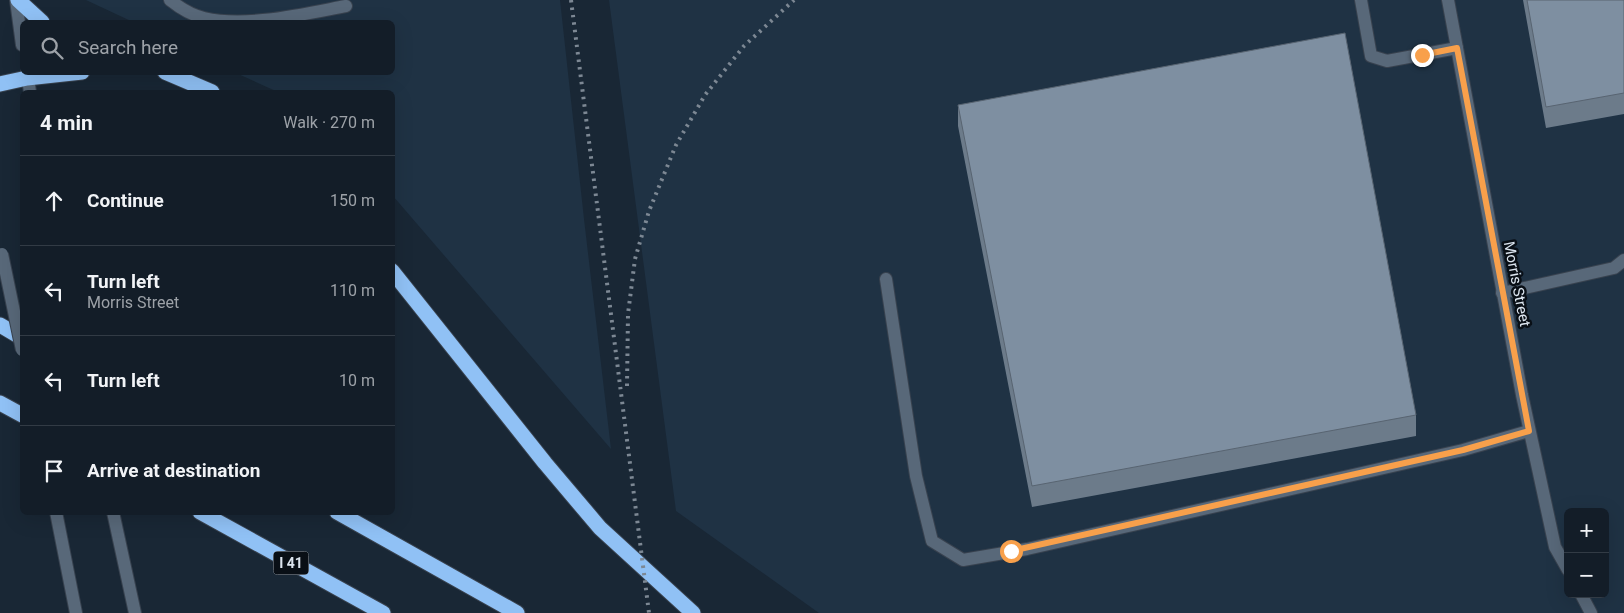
<!DOCTYPE html>
<meta charset="utf-8">
<style>
:root{--surface:#131d28;--page:#1c2630;--text:#f1f3f6;--muted:#9da2a8;--line:#323b45}
body{margin:0;font-family:Roboto,sans-serif;background:var(--page);color:var(--text)}
.controls{position:absolute;right:15px;bottom:15px;display:grid;overflow:hidden;border-radius:8px;box-shadow:0 5px 20px #0002}
.controls button{width:45px;height:45px;display:grid;place-items:center;padding:0;border:0;border-bottom:1px solid var(--line);background:var(--surface);color:var(--text);font:25px sans-serif}
.stop{position:absolute;width:15px;height:15px;margin:-11px;border:4px solid #f8a04b;border-radius:50%;background:#fff}
.stop.end{background:#f8a04b;border-color:#fff;box-shadow:0 1px 5px #0008}
.list{margin:0;padding:0;list-style:none}
h2{display:flex;justify-content:space-between;align-items:center;height:65px;margin:0;padding:0 20px;font-size:21px}
h2 small{font-size:16px;font-weight:400;color:var(--muted)}
.list li{display:grid;grid-template-columns:32px 1fr auto;gap:15px;align-items:center;box-sizing:border-box;height:90px;padding:0 20px;border-top:1px solid var(--line)}
.list b{display:block;font-size:19px;white-space:nowrap}
.list p{margin:0;font-size:16px;white-space:nowrap;color:var(--muted)}
.list em{font-size:16px;font-style:normal;color:var(--muted)}
.icon{flex:none;width:28px;height:28px;fill:none;stroke:currentColor;stroke-width:2;stroke-linecap:round;stroke-linejoin:round}
.map{position:relative;flex:none;width:1624px;height:613px;overflow:hidden}
.search{position:absolute;background:var(--surface);box-shadow:0 5px 20px #0002;left:20px;top:20px;width:375px;height:55px;display:flex;align-items:center;gap:12px;box-sizing:border-box;padding:0 18px;border-radius:8px;color:var(--muted);font-size:19px}
.panel{position:absolute;background:var(--surface);box-shadow:0 5px 20px #0002;left:20px;top:90px;width:375px;height:425px;border-radius:8px}
.map>svg:first-child{display:block}
</style>
<div class="map">
<svg width="1624" height="613" viewBox="0 0 1624 613">
<rect width="100%" height="100%" fill="#192735"/>
<!-- built -->
<path fill="#1f3244" fill-rule="evenodd" d="M86 0H560L584 219 611 449 393 196 392 92H278L236 73 392 72V22H133Z
M609 0H1624V613H819L676 511ZM1568 512H1605V594H1568Z"/>
<g fill="none" stroke-linecap="round" stroke-linejoin="round">
<!-- service casing -->
<g stroke="#38424f" stroke-width="14">
<path id="service" d="M170 0C180 8 191 15 204 18 246 28 304 14 346 6
M1361 0 1371 56 1387 61 1457 48
M886 279 916 476 932 541 963 560 1027 549 1463 450 1529 431
M1502 293 1614 268 1624 260"/>
</g>
<!-- minor casing -->
<g stroke="#38424f" stroke-width="14">
<path id="minor" d="M1448 0 1522 395 1555 547 1568 570
M1581 594 1591 613"/>
</g>
<!-- secondary casing -->
<g stroke="#38424f" stroke-width="14">
<path id="secondary" d="M16 0 22 45
M27 72 30 92
M56 512 76 613
M113 512 135 613"/>
</g>
<!-- motorway casing -->
<g stroke="#38424f" stroke-width="17">
<path id="motorway" d="M18 0 42 22
M165 72 212 92
M0 84 27 78 82 72
M392 271 545 463 600 528 693 613
M0 325 22 338
M0 403 22 415
M200 512 383 613
M337 512 517 613"/>
</g>
<!-- service -->
<use href="#service" stroke="#586879" stroke-width="12"/>
<!-- minor -->
<use href="#minor" stroke="#586879" stroke-width="12"/>
<!-- secondary -->
<use href="#secondary" stroke="#586879" stroke-width="12"/>
<!-- motorway -->
<use href="#motorway" stroke="#90c1f5" stroke-width="15"/>
<!-- rail -->
<path stroke="#7d8894" stroke-width="4" stroke-dasharray="2.5 5" stroke-linecap="butt" d="M571 0 649 613
M627 386 628 314 635 259 649 211 676 145 705 95 744 46 794 0"/>
<!-- secondary-bridge casing -->
<g stroke="#38424f" stroke-width="14" stroke-linecap="butt">
<path id="secondary-bridge" d="M2 254 22 350"/>
</g>
<!-- secondary-bridge -->
<use href="#secondary-bridge" stroke="#586879" stroke-width="12"/>
</g>
<!-- wall -->
<path fill="#6c7b8a" d="M1523 0H1624V114L1546 128Z
M958 105 1416 415V436L1032 507 958 126Z"/>
<!-- building -->
<path fill="#7e8fa1" stroke="#586471" d="M1527 0H1624V93L1546 107Z
M1345 33 1416 415 1032 486 958 105Z"/>
<g fill="none" stroke-linecap="round" stroke-linejoin="round">
<!-- route -->
<path stroke="#f8a04b" stroke-width="6" d="M1011 551 1463 450 1529 431 1457 48 1422 55"/>
</g>
<g text-anchor="middle" dominant-baseline="central" stroke-width="5" stroke-linejoin="round" paint-order="stroke">
<!-- shield labels -->
<rect fill="#090f16" stroke="#9da5ae" stroke-width="1" x="273.5" y="551.5" width="35" height="23" rx="4"/>
<g font-size="14" font-weight="bold" fill="#dce5ef">
<text x="291" y="563">I 41</text>
</g>
<!-- street labels -->
<g font-size="15" fill="#dce5ef" stroke="#090f16">
<text transform="translate(1517 284) rotate(79)">Morris Street</text>
</g>
</g>
</svg>
<div class="controls">
<button>+</button>
<button>−</button>
</div>
<div class="stop" style="left:1011px;top:551px"></div>
<div class="stop end" style="left:1422px;top:55px"></div>
<div class="search"><svg class="icon" aria-label="search" viewBox="0 0 24 24"><circle cx="10" cy="10" r="6"/><path d="M15 15l6 6"/></svg>Search here</div>
<section class="panel">
<h2>4 min<small>Walk · 270 m</small></h2>
<ul class="list">
<li><svg class="icon" aria-label="ahead" viewBox="0 0 24 24"><path d="M12 20V5M6 11l6-6 6 6"/></svg><div><b>Continue</b></div><em>150 m</em></li>
<li><svg class="icon" aria-label="left" viewBox="0 0 24 24"><path d="M17 20v-9H6M10 6l-5 5 5 5"/></svg><div><b>Turn left</b><p>Morris Street</p></div><em>110 m</em></li>
<li><svg class="icon" aria-label="left" viewBox="0 0 24 24"><path d="M17 20v-9H6M10 6l-5 5 5 5"/></svg><div><b>Turn left</b></div><em>10 m</em></li>
<li><svg class="icon" aria-label="arrive" viewBox="0 0 24 24"><path d="M6 21V4h12l-3 4 3 4H6"/></svg><div><b>Arrive at destination</b></div></li>
</ul>
</section>
</div>
